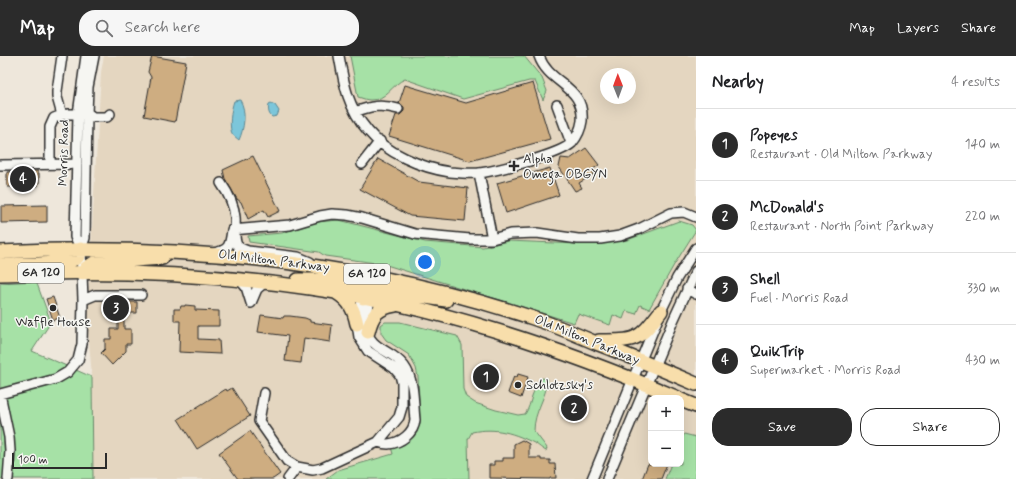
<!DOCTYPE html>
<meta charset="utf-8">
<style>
:root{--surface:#fff;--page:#f6f6f6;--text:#202124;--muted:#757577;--line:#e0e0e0;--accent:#2b2b2b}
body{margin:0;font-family:Mynerve,sans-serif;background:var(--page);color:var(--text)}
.controls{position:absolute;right:12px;bottom:12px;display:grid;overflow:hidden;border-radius:8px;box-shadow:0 4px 16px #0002}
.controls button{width:36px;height:36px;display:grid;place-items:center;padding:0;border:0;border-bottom:1px solid var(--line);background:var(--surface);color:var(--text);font:20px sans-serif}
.compass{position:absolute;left:600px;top:12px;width:36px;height:36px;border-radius:50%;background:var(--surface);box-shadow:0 4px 16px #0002;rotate:359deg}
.scale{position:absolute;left:12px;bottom:10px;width:95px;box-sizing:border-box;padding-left:4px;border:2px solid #2b2b2b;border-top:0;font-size:11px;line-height:14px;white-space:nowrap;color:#2b2b2b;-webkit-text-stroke:3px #f6f6f2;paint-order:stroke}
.you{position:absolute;left:425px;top:206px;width:14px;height:14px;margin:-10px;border:3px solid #fff;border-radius:50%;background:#1a73e8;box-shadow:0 0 0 6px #1a73e833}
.badge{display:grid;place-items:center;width:26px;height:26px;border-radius:50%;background:var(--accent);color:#fff;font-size:13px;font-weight:700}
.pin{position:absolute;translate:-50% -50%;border:2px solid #fff;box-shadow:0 1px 4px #0006}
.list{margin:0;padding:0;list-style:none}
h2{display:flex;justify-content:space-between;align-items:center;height:52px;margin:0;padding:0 16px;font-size:17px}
h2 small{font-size:13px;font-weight:400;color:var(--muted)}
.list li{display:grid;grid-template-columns:26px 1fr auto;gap:12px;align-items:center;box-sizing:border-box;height:72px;padding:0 16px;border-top:1px solid var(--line)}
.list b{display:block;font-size:15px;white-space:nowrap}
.list p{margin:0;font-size:13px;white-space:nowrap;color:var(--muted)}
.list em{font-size:13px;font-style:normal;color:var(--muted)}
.actions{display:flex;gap:8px;padding:12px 16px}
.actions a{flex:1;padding:9px 0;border:1px solid var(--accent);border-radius:16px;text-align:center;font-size:14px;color:var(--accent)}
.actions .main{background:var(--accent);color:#fff}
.icon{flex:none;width:22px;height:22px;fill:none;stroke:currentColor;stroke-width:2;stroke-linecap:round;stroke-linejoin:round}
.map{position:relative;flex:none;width:696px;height:423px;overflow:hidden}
header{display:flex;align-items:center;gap:24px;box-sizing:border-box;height:56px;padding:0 20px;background:var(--accent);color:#fff}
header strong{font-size:19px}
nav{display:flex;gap:22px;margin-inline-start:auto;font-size:14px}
.search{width:280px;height:36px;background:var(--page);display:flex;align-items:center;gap:10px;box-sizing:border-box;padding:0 14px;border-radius:16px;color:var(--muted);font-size:15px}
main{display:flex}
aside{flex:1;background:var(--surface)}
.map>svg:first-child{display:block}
</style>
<header>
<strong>Map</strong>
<div class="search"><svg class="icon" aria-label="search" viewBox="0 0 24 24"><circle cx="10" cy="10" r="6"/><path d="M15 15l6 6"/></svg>Search here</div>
<nav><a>Map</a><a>Layers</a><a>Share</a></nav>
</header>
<main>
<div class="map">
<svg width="696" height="423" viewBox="0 0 696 423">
<rect width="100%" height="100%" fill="#eee7db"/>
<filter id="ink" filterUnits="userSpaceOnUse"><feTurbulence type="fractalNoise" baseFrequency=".025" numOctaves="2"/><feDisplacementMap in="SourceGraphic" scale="8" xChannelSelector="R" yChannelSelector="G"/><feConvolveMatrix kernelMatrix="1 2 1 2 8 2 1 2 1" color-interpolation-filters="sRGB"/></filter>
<g filter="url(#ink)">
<!-- built -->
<path fill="#e4d6c0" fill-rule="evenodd" d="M104 0H696V381L684 378 681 385V342H651V408H671L665 423H459L399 396 338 414 326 423H93L92 321 87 262 101 16ZM606 18H630V42H606Z"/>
<!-- green -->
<path fill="#a6e1a6" stroke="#688668" d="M350 0H524L542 22 547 35 543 44 535 25H529L463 43 405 23C392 28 386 45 370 44 366 44 362 42 358 41Z
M339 164 425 186 483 191 508 185 579 188 627 184 679 165 692 169 696 174 674 209 649 253 640 249 636 258 626 255 623 263 613 259 610 269 578 258 574 267 383 208 325 200 319 196 249 186 248 180 282 177 317 166Z
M36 225 51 266 32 295 92 321 93 423H0V227Z
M385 266H400L457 280 462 289 463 333 466 341 475 347 496 354 518 359 525 358C529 352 530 347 532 340 534 334 538 327 542 322L548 323C546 343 534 355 534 375L547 392 546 395C542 393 539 390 536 388 514 377 496 371 472 376L468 383 469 423H326L338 414 393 398 391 391 411 382 417 376 420 366 418 321 416 312 409 299 386 284 381 277V269Z
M684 378 696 381V423H665L671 408H681V385Z"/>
<!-- water -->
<path fill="#7bc6da" stroke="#5b8894" d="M240 44C247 55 244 73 239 84 237 82 235 81 233 79 228 73 231 53 234 45Z
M271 47 275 49 279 55 277 60 272 61C268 58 268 52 269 48Z"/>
<!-- building -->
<path fill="#cead81" stroke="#2b2b2b" d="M152 0 186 6 175 66 144 60 151 21 148 16Z
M533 27 550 83 470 105 389 80 396 59H400L404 55V51L399 47 405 29 466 47Z
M586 92 599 109 592 114 594 118 579 127 582 132 575 135 559 111 561 102 570 103Z
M253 100 280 155 268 161 264 154 248 163 241 146 237 143 225 123 223 114Z
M378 103 419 126 468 132 465 165 410 160 360 133Z
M550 112 559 139 506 157 497 127Z
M38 115V117H39V128H38V130H31V132H28V133H18V132H15V131H8L7 130V116Z
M47 149V166L1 167V150Z
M53 241 60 262 53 264 46 243Z
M105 246H137V257H124V273H131V288H126V295L112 309 101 297 105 293V283H111V273H118V257H105Z
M185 249 195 250V254L219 255V270H198V283L219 284 220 298 179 296 180 265H174V253H180L181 250H185Z
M261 259 283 262 284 260H290L305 262 310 264V266L332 269 330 286 304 282 301 307 285 305 288 280 258 276Z
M485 309 493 312 491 324H490L487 333 478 330Z
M518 318 528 321 521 342 508 337 514 320 517 321Z
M232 332 250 360 197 393 178 363 226 333 227 335Z
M573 338 586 343 576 366 563 361Z
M250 375 280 418 273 423H238L219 397Z
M522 384 529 388V402H541V404H550V408H555L556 422H550V423L489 422V409H494V405H503V402H514V388Z
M648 408H667L661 423H642Z"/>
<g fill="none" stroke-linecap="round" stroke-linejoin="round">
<!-- minor casing -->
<g stroke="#2b2b2b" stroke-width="12">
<path id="minor" d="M339 0C344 29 348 52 368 75 386 97 422 112 450 116 460 117 471 118 480 117 499 114 559 99 572 87 577 81 581 72 582 65 585 29 549 29 539 0
M557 49 571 87
M355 56C370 50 382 48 398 53
M62 59 57 41V35L62 0
M50 108V71L54 62 62 59 69 58H89L93 61H107L110 58
M362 108 380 85
M0 109 77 108
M479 117 492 183 510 178 537 177 578 183H600L620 180 639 173 671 157 684 156 696 161
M221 127C228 137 234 148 235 161 236 169 233 181 237 189 240 193 243 193 248 195L298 201 310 206
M81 193 75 181 78 58 86 0
M214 197C230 194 230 189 232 174L290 169 320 160 332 158 347 159 362 162 415 178 470 183H492
M240 224 246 231 251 247
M687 233 696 238
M371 238 365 269C370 296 391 292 404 310 415 325 413 347 415 364 414 377 401 387 388 388 385 388 381 387 378 386
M83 244 95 239H141
M251 247 257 233 264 227
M264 337 259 365 287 405 297 411
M8 423 10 395 9 381 0 338 56 323 68 316 78 304 82 288 83 244 81 193 85 182 87 58 88 31 94 0
M288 423 297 411 313 414 322 412 378 386 399 361 402 351V327L400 319 394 312 368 295 359 281 357 268 364 236
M592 423 661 255 677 222 696 192
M607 423 673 265 696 215"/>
</g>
<!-- highway casing -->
<g stroke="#2b2b2b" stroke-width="16">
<path id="highway" d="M0 196C180 187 360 205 533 262 554 269 575 278 596 287 630 300 663 314 696 328
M0 209C16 208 63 209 75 203 79 201 80 198 81 193
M83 217 86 212 94 207 162 202
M0 218C103 214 208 217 310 232 437 250 560 292 678 342
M298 224H319L365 228 371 225 375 220
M337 237C350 245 354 254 357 268
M363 242 370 235 378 234 446 244
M368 276C372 259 377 252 395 249
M599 285C637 285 638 285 661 255
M681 344 696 350"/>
</g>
<!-- path -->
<path stroke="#2b2b2b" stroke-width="1" stroke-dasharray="3 3" stroke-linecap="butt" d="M666 303 670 306"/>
<!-- minor -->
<use href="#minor" stroke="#f6f6f2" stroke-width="9"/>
<!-- highway -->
<use href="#highway" stroke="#f8deab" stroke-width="13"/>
</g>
</g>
<!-- markers -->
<g fill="#2b2b2b" stroke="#f6f6f2" stroke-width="1.5">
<path d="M512 104h4v4h4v4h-4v4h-4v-4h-4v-4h4z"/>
<circle cx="53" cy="252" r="4"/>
<circle cx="518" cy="329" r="4"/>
</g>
<g text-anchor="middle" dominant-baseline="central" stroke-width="3" stroke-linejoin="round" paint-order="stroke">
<!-- shield labels -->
<g fill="#f6f6f2" stroke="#686867" stroke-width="1">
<rect x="18" y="207" width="46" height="20" rx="3"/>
<rect x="344" y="208" width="46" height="20" rx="3"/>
</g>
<g font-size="12" font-weight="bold" fill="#2b2b2b">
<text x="41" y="217">GA 120</text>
<text x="367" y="218">GA 120</text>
</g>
<!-- street labels -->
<g font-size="13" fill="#2b2b2b" stroke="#f6f6f2">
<text transform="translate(64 97) rotate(-89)">Morris Road</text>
<text transform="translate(274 205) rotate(7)">Old Milton Parkway</text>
<text transform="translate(587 284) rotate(22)">Old Milton Parkway</text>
</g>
<!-- poi labels -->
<g font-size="13" fill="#2b2b2b" stroke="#f6f6f2" text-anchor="start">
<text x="523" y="103">Alpha<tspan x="523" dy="15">Omega OBGYN</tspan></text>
<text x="53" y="266" text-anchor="middle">Waffle House</text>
<text x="526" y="329">Schlotzsky's</text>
</g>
</g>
</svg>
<div class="controls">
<button>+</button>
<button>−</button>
</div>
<svg class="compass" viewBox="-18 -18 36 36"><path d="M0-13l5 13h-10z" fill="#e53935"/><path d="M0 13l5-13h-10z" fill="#757577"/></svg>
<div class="scale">100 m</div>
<div class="you"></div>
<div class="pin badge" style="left:486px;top:321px">1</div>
<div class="pin badge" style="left:574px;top:352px">2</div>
<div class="pin badge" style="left:116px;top:252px">3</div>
<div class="pin badge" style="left:23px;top:123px">4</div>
</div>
<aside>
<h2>Nearby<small>4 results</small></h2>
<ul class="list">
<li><span class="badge">1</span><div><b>Popeyes</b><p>Restaurant · Old Milton Parkway</p></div><em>140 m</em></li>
<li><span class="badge">2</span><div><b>McDonald's</b><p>Restaurant · North Point Parkway</p></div><em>220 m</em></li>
<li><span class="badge">3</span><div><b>Shell</b><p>Fuel · Morris Road</p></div><em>330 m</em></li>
<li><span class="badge">4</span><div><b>QuikTrip</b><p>Supermarket · Morris Road</p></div><em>430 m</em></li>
</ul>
<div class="actions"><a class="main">Save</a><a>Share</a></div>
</aside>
</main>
